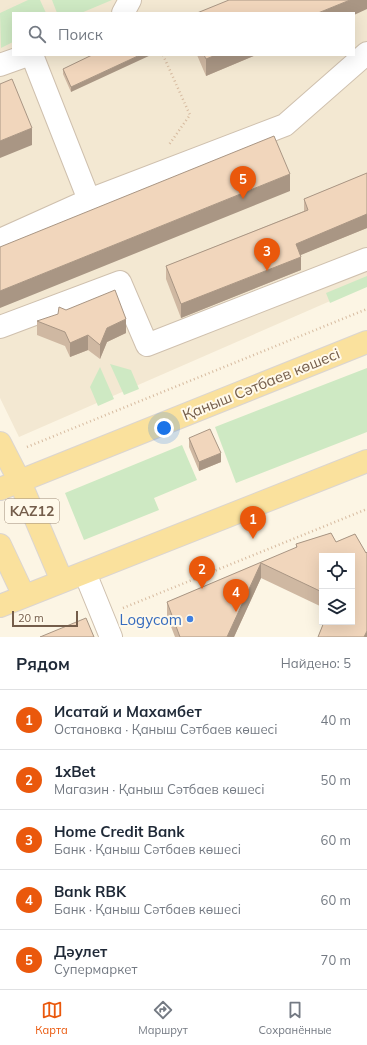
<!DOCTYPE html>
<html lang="ru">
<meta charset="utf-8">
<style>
:root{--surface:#fff;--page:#f6f6f7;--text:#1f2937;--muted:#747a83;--line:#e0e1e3;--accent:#ea580c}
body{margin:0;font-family:Mulish,sans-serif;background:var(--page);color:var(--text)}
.controls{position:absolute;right:12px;bottom:12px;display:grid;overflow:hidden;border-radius:0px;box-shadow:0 4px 16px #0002}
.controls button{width:36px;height:36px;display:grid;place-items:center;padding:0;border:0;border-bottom:1px solid var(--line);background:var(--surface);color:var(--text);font:20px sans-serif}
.scale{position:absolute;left:12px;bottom:10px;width:66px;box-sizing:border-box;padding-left:4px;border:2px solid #745d4a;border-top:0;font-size:11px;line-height:14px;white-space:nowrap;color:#745d4a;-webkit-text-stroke:3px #fff9ea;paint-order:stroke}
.you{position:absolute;left:164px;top:428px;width:14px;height:14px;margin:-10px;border:3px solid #fff;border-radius:50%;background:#1a73e8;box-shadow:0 0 0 6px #1a73e833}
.badge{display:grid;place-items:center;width:26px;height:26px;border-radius:50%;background:var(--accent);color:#fff;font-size:13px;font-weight:700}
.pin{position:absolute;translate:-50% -33px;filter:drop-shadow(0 1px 2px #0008)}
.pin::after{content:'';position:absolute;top:21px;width:14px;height:12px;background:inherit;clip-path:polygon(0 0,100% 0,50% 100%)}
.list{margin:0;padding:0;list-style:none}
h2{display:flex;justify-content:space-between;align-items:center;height:52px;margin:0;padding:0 16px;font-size:17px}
h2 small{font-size:13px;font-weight:400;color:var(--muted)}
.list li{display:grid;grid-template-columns:26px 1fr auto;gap:12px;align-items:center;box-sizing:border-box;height:60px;padding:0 16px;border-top:1px solid var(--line)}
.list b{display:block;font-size:15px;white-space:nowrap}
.list p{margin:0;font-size:13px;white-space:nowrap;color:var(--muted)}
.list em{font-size:13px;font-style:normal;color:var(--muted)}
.icon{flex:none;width:22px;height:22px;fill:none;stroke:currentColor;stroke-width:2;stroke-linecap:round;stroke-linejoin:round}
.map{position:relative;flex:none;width:367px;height:637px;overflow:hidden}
.search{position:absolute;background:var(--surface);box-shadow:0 4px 16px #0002;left:12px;right:12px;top:12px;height:44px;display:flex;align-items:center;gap:10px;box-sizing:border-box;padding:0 14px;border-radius:0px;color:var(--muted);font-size:15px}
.sheet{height:352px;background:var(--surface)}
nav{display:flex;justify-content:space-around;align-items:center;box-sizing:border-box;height:56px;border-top:1px solid var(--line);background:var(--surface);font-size:11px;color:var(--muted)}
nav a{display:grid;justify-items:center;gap:2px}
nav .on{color:var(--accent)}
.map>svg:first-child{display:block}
</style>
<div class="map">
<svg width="367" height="637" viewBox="0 0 367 637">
<rect width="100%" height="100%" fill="#fcf5e4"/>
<!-- residential -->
<path fill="#f3e8d2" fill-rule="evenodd" d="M0 0H367V285L19 437 0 398ZM13 13H354V55H13Z"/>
<!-- green -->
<path fill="#cee9c3" d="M28 0H40L46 13H13V42L1 48 0 13Z
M52 0H112L81 13H57Z
M367 276V287L330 303 326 293Z
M110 364 131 370 139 389 124 395Z
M100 367 114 399 98 406 90 387Z
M367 368V432L236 483 215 427Z
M182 445 197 480 154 498 159 510 84 540 65 493Z"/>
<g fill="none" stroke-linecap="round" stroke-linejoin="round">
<!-- minor casing -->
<g stroke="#cfc0ae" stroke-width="24">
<path id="minor" d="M123 13 130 0
M32 55 89 200
M0 65 28 55
M0 240 89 200 285 125 367 53
M0 327 120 282 147 345 367 259
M85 573 111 637"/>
</g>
<!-- major casing -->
<g stroke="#dbd5d0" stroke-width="24">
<path id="major" d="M0 443 20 482 62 581
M0 489 367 342
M0 545 24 596
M0 606 367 461"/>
</g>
<!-- path -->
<path stroke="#d6ba9f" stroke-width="2.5" stroke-dasharray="1 3" stroke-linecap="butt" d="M163 55 190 115 168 146
M27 447 367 309
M123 608 367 509"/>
<!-- minor -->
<use href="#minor" stroke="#fff" stroke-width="22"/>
<!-- major -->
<use href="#major" stroke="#fae19d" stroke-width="22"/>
</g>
<!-- wall -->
<path fill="#cfb8a2" d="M92 55 71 92 63 74V69Z
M197 55H256L206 76Z
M367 173V228L300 255 301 270 181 318 166 279V266L304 211V199Z
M37 321 126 333 107 342 100 359 88 350 70 357 65 346 37 335Z
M189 438 221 462 199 471 189 447Z
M331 533 336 542 355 534 366 553 367 552V637H318L324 622H352V556H322V607L261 578 234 637H175L167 616V602L296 548V544Z"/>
<!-- shaded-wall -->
<path fill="#a99684" d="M350 0H367V9L354 15V13H318Z
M140 55H151L71 92V87Z
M216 55H256L206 76V59Z
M32 128V145L0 158V141Z
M290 174V191L0 308V291Z
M367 214V228L296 257V244Z
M301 257V270L181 318V304Z
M126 319V333L107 342 100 359V345L107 328Z
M88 335V350L70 357V343Z
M221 453V462L199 471V462Z
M261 563V578L234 637H227Z
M367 631V637H364Z"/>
<!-- building -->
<path fill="#f1d6bc" stroke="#a99684" d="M229 0H350L318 13H197Z
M92 55H140L71 87 63 69Z
M204 55H216L206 59Z
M12 79 32 128 0 141V84Z
M274 136 290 174 0 291V247Z
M367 173V214L296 244 301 257 181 304 166 266 308 210 304 199Z
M115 290 126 319 107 328 100 345 88 335 70 343 65 332 37 321 58 314 59 307 66 310Z
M210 429 221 453 199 462 189 438Z
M331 533 336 542 355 534 366 553 367 552V631L364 637H318L324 622H352V556H322V592L261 563 227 637H180L167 602 297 547 296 544Z
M86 618 94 637H40Z"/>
<!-- markers -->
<circle fill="#3f7fe0" stroke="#fff9ea" stroke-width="1.5" cx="190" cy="619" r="4"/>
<g text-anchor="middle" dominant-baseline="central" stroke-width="4" stroke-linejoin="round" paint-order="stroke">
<!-- shield labels -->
<rect fill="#fff9ea" stroke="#9e8c7a" stroke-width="1" x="5" y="499" width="54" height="24" rx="3"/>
<g font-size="14" font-weight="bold" fill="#745d4a">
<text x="32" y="511">KAZ12</text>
</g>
<!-- street labels -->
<g font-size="15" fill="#745d4a" stroke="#fff9ea">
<text transform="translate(261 384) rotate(-22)">Қаныш Сәтбаев көшесі</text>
</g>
<!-- shop labels -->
<g font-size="15" fill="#366cbe" stroke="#fff9ea" text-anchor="end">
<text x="182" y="619">Logycom</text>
</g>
</g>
</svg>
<div class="controls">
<button><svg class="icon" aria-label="locate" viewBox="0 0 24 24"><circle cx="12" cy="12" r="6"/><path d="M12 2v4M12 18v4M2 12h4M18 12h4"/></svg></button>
<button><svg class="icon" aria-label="layers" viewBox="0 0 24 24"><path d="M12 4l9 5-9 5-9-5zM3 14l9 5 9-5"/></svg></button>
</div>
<div class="scale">20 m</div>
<div class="you"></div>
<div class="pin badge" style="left:253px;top:539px">1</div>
<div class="pin badge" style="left:202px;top:589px">2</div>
<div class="pin badge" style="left:267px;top:271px">3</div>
<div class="pin badge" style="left:236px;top:612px">4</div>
<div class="pin badge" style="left:243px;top:199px">5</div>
<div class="search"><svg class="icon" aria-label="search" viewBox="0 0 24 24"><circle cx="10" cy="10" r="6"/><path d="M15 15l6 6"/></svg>Поиск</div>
</div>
<section class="sheet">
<h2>Рядом<small>Найдено: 5</small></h2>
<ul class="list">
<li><span class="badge">1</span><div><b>Исатай и Махамбет</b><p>Остановка · Қаныш Сәтбаев көшесі</p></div><em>40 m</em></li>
<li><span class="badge">2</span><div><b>1xBet</b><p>Магазин · Қаныш Сәтбаев көшесі</p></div><em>50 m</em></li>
<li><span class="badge">3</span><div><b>Home Credit Bank</b><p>Банк · Қаныш Сәтбаев көшесі</p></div><em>60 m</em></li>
<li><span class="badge">4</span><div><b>Bank RBK</b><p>Банк · Қаныш Сәтбаев көшесі</p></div><em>60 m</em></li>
<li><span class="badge">5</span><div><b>Дәулет</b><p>Супермаркет</p></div><em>70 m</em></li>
</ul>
</section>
<nav>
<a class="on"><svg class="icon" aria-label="map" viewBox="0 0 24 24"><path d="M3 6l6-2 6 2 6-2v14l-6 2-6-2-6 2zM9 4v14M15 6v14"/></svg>Карта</a>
<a><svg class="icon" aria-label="directions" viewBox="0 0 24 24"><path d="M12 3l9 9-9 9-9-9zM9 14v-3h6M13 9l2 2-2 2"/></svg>Маршрут</a>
<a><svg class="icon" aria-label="saved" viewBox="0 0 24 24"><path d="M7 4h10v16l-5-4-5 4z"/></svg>Сохранённые</a>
</nav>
